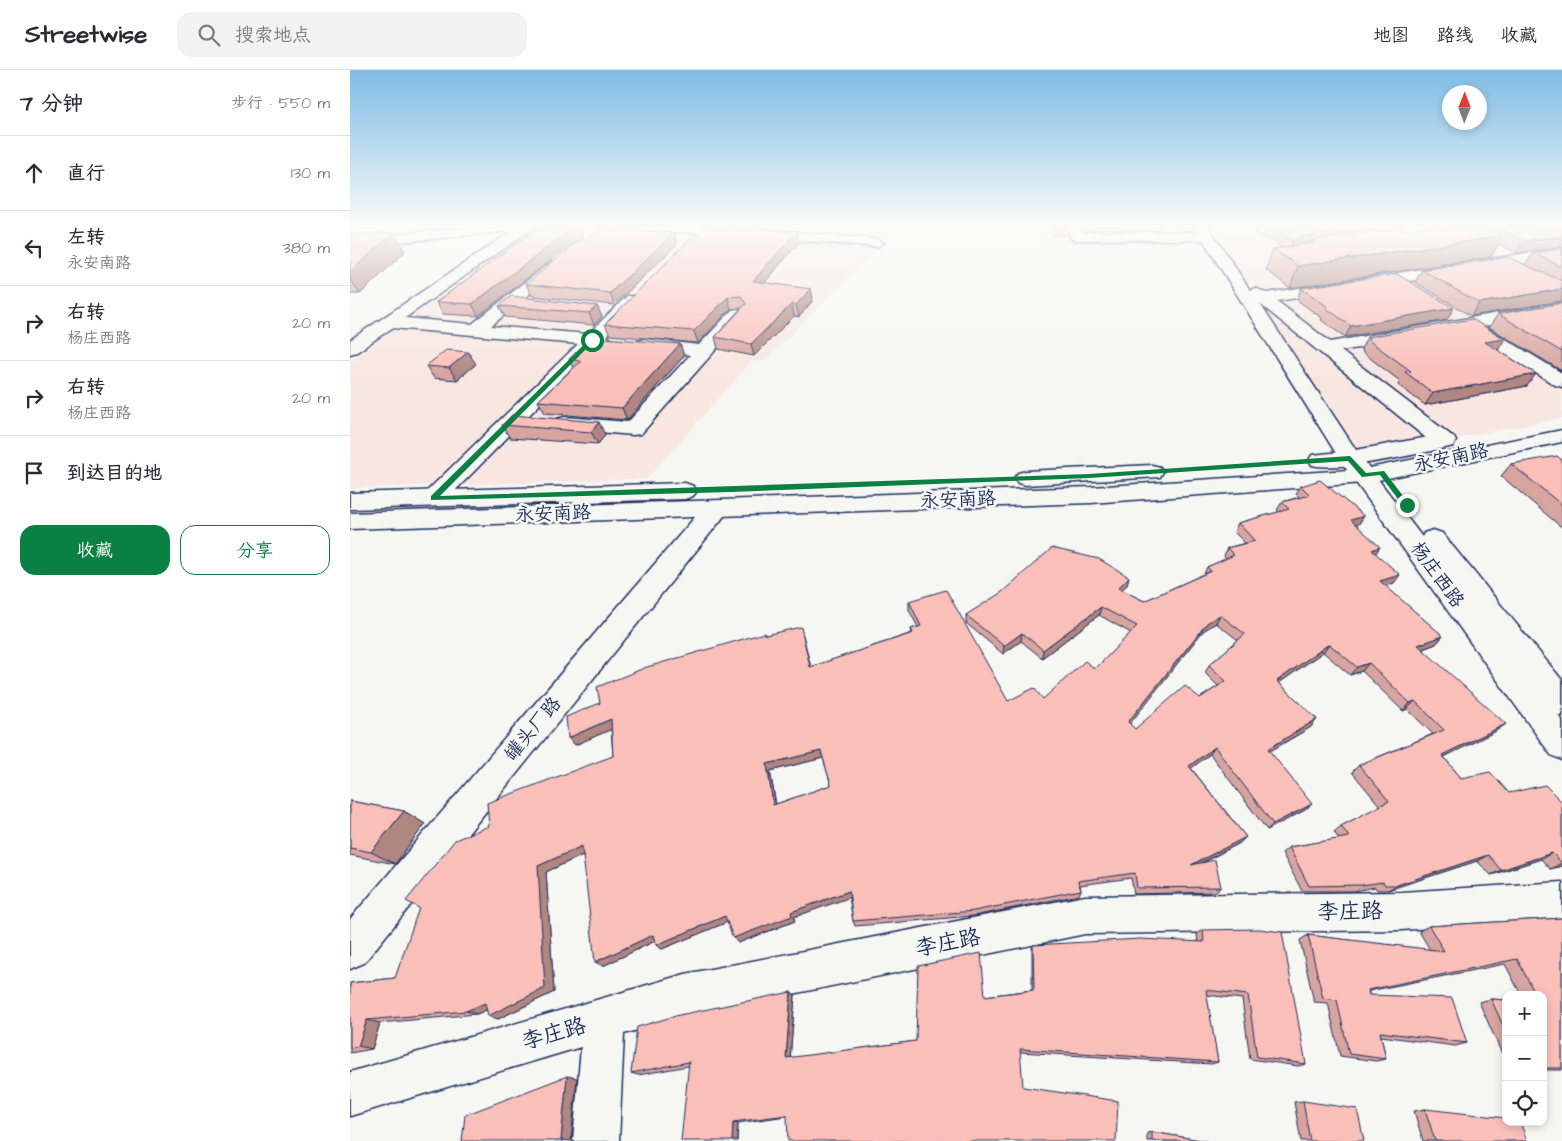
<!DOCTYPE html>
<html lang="zh">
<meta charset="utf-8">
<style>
:root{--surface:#fff;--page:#f2f2f3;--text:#2b2b33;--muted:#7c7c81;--line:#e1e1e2;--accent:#0b8043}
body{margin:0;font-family:"Architects Daughter","LXGW WenKai TC",sans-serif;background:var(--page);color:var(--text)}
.controls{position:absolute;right:15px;bottom:15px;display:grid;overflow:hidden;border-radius:10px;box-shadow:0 2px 8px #0003}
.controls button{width:45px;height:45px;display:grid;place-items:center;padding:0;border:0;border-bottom:1px solid var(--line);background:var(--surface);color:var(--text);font:25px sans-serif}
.compass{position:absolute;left:1092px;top:15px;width:45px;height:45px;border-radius:50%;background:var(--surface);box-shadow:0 2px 8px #0003;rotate:1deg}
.stop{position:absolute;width:15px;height:15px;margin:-11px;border:4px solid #0b8043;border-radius:50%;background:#fff}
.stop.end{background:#0b8043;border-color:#fff;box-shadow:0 1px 5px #0008}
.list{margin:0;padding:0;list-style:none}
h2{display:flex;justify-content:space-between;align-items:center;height:65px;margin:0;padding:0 20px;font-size:21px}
h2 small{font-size:16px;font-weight:400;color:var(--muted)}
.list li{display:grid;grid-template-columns:32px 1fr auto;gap:15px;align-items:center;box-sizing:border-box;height:75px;padding:0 20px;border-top:1px solid var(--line)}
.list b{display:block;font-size:19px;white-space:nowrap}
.list p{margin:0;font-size:16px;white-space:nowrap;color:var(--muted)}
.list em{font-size:16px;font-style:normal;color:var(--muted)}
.actions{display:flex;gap:10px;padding:15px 20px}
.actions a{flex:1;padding:11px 0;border:1px solid var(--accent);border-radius:15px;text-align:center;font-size:18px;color:var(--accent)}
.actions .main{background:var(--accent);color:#fff}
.icon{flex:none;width:28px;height:28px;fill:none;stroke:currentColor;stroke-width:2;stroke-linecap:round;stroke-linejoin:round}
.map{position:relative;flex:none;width:1212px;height:1071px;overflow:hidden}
header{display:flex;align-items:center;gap:30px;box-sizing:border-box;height:70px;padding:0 25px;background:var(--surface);border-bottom:1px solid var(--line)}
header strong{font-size:24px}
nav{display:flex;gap:28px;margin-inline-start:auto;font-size:18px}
.search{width:350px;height:45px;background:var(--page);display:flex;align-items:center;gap:12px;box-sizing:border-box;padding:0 18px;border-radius:15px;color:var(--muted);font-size:19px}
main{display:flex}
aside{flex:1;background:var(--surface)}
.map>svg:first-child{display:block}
</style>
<header>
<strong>Streetwise</strong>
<div class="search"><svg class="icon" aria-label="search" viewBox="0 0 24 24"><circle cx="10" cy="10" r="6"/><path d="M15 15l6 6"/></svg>搜索地点</div>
<nav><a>地图</a><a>路线</a><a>收藏</a></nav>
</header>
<main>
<aside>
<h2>7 分钟<small>步行 · 550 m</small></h2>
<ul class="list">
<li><svg class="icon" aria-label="ahead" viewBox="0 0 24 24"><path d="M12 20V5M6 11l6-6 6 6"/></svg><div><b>直行</b></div><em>130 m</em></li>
<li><svg class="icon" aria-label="left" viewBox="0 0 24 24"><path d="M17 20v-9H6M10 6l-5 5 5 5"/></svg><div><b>左转</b><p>永安南路</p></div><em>380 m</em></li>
<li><svg class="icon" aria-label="right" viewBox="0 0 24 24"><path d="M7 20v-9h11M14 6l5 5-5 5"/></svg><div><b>右转</b><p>杨庄西路</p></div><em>20 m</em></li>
<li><svg class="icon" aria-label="right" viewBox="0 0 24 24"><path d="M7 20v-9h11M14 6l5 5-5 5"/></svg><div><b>右转</b><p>杨庄西路</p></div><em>20 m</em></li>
<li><svg class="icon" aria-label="arrive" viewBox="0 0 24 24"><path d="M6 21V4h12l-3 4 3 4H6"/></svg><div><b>到达目的地</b></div></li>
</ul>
<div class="actions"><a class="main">收藏</a><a>分享</a></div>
</aside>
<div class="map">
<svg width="1212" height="1071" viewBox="0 0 1212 1071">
<rect width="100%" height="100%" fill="#f6f6f2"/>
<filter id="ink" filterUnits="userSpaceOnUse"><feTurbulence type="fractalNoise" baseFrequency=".02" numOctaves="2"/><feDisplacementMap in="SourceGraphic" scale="10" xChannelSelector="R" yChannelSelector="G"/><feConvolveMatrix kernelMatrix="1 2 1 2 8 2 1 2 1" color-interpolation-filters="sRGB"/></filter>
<g filter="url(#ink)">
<!-- built -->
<path fill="#f8e6e1" d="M189 156H550L414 291H401L297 409 0 418V291Z
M687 156H845L855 172 692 176Z
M849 156H1212V348L1000 388Z"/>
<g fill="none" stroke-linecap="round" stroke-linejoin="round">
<!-- minor casing -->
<g stroke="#1b2f5e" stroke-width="3">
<path id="minor" d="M125 156H186L55 248 122 254 201 192H211L214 195 211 198 141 256 238 264 277 226H289L291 230 257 266 263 271 260 275 247 276 92 434 84 436 76 434 72 428 76 422 228 274 42 258 7 282 0 284V270L162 161 0 177V169Z
M263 156H375L527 169 534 173 527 177 354 163 270 160Z
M716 156H730L732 162H847L844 156H858L900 220 906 218 916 223 1212 178V188L927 231 980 272 1212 232V242L1134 256 1212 303V317L1205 315 1115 259 991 281 1102 366 1105 371 1102 376 1094 378 1086 376 910 234 1008 383 1072 467 1074 463 1083 460 1092 463 1212 610V646L1208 645 1212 650V690L1201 685 992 393 853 170H726L721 169Z
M914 156H950L943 160 912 165 907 164 905 161 907 158Z
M388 239 394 240 397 244 394 248 291 364 283 365 214 359 207 357 203 353 207 349 214 347 278 352 340 285 288 279 285 275 288 271 294 269 349 275 382 240Z
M366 431 375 433 378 439 375 445 14 893 0 899V849L357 433Z
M1212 812V850L1051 860 735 864 335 946 274 964 269 1071H223L231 977 0 1046V1002L335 904 735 826 1051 822Z"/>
</g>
<!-- major casing -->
<g stroke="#1b2f5e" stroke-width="3">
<path id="major" d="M1212 360V372L1014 413 741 433 0 459V443L741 417 1014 399Z
M1095 364 1103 366 1106 371 1103 376C1073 383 989 402 962 395L959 390 962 385 1000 381Z
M802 395 810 397 813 402 810 407 676 415 668 413 664 408 668 403 676 401Z
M335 413 343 416 347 421 343 426 335 429 0 439V423Z"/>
</g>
<!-- minor -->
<use href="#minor" fill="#f6f6f2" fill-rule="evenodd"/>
<!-- major -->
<use href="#major" fill="#f6f6f2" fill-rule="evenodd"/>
</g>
<!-- wall -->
<path fill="#d8a4a0" stroke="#1b2f5e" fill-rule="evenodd" d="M229 156 233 167 215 179 128 246 93 244 86 232Z
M700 156H719L718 165H702Z
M739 156H810L809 160H740Z
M918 156H1028L1026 161 1140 160 1142 156H1212V177L1166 183 1149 174 1141 187 940 218 916 200 923 179 932 178 914 166Z
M447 162 449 172 414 213 463 230 449 247 444 246 404 286 368 279 365 267 391 238 381 239 348 273 260 265 255 254Z
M44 163 55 182 10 224H0V164Z
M324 163 327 174 264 235 182 226 176 214Z
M1212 179V231L1121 246 1065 212 1072 200 1176 194 1183 183Z
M951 218 1097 250 995 267 971 250 972 248 947 230Z
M1212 233V301L1139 257 1148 244Z
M149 236H247L252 247 244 255 155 247Z
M1017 267 1155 269 1148 280 1177 316 1075 335 1048 315 1050 311 1012 282 1013 281 1011 279Z
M330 274 334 286 277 350 195 343 188 331 223 298 219 289Z
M126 294 107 310 84 308 76 296Z
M162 345 255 365 248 374 160 368 152 355Z
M1212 390V456H1210L1151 406 1161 394Z
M951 416 1014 446 1008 455 1007 456 1026 484 1044 513 1035 516 1093 566 1086 574 1073 579 1146 661 1094 687 1111 708 1159 723 1212 732V796L1200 799 1191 789 1141 805 1127 791 1038 820H1027L1025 817 1004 821H952L932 783 939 777 989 769 984 762 991 756 1030 736 1002 702 1009 695 1083 664 1057 639 1053 641 1012 601 1000 605 973 582 929 613 967 649 961 657 920 681 955 740 917 760 860 684 841 698 896 767 890 773 852 793 871 817 865 822 784 824 781 808 730 815 731 820 729 825 623 846 505 856 503 851 499 827 444 847 445 851 388 873 383 868 377 852 312 879 306 875 305 871 253 896 233 785 196 802 204 922 148 949 136 940 127 944 30 953 22 979 0 983V913L45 908 139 756 263 686 261 659 225 675 218 668 250 633 415 565H453L461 597 562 563 561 559 568 557 559 540V531L658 631 693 629 745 599 781 563 749 545 692 588 671 571 653 584 616 553V545L777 515 772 520 794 531 854 504 857 497 876 489 874 486 877 478 895 473 884 462 888 453 929 442 927 440 932 432 949 427 946 424ZM866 553 888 570 859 595 855 603 868 616 850 628 785 659 779 654 853 561ZM473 688 481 715 426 734 420 701Z
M0 731 54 741 75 754 45 794 0 785Z
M1212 848V1000H1193V925H1171L1155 894 1019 921V925L1117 973 1105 976 1031 966 1036 989 1026 991 990 986 978 933 964 932 950 870 958 865 1080 880 1069 861 1079 856Z
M853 860 956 994 948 996 900 989 892 929 856 925 868 992 862 994 670 982 437 1046 388 1053 387 1071 338 996 288 1005 281 1003 441 922 445 925 440 988 566 971 635 926 682 920V879L683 875 848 872 847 864Z
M1141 929 1156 930V993L1129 932Z
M953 1031 1014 1071H951L944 1032Z
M1075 1039 1177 1071H1073L1064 1041Z
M802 1062 856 1071H797V1063Z"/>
<!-- shaded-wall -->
<path fill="#b08682" stroke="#1b2f5e" d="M229 156 233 167 215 179 128 246 122 234 210 168Z
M1028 156 1023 168 965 173 961 171 958 177 939 183 943 171 949 167Z
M447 162 449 172 406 223 403 211Z
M44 163 55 182 10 224 0 209V202Z
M324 163 327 174 264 235 260 223Z
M1153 166 1141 187 940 218 948 196Z
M1212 166V177L1166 183 1174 171Z
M461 219 463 230 449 247 446 235Z
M1212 219V231L1121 246 1129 233Z
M378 227 381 239 348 273 344 261Z
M442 234 444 246 404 286 401 274Z
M247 236 252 247 244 255 239 243Z
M1104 238 1097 250 995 267 1001 256Z
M1155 269 1147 281 1135 272Z
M330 274 334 286 277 350 272 338Z
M118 282 126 294 107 310 99 298Z
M1186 304 1177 316 1075 335 1083 323Z
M249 352 255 365 248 374 241 362Z
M1014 446 1008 455 996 459 1001 450Z
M1030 477 1024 486 1022 480Z
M1050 505 1044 513 1024 519 1030 511Z
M779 507 777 515 766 526 768 518Z
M751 537 749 545 692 588 693 580Z
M870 545 866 553 853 561 775 660 778 652 857 553Z
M672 563 671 571 653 584 654 576Z
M1093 566 1086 574 1061 583 1068 575Z
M979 574 973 582 922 618 927 611Z
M1019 593 1012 601 1000 605 1007 597Z
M1065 631 1057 639 1053 641 1060 633Z
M261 649 267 657 225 675 218 668Z
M967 649 961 657 912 686 918 679Z
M1156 654 1146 661 1084 692 1092 685Z
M865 677 860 684 835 703 839 696Z
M471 681 473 688 420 701 427 742 423 735 417 694Z
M962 734 955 740 917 760 923 754Z
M54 741 75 754 45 794 21 782Z
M896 767 890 773 837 800 841 795Z
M232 776 239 782 196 802 204 922 148 949 138 946 188 796Z
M1202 783 1191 789 1141 805 1151 800Z
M1138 785 1127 791 1038 820 1047 815Z
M1212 793V796L1200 799Z
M499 821 501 827 444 847 445 851 388 873 383 868 441 842Z
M375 846 380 851 312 879 306 875Z
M303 865 309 869 253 896 245 892Z
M441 922 445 925 440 991 436 988Z
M135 933 145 936 127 944 116 941Z
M17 950 30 953 22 979 8 976Z
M217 1006 227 1008 221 1071 211 1070Z
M383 1052 388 1053 387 1071H382Z"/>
<!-- building -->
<path fill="#fbbfba" stroke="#1b2f5e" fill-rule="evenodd" d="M190 156H228L210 168 122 234 86 232Z
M357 156H382L447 162 403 211 461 219 446 235 442 234 401 274 365 267 396 234 391 226 378 227 344 261 255 254 344 165H347Z
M921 156H1027L949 167 943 171Z
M1082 156H1133L1153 166 948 196 923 179 965 173 961 171 1050 157 1056 160Z
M1144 156H1212V166L1174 171Z
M254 158 324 163 260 223 176 214 222 176Z
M44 163 0 202V164Z
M1212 179V197L1183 183Z
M1158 187 1212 211V219L1129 233 1072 200Z
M1047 204 1104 238 1001 256 976 238 978 237 951 218Z
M161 226 247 236 239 243 149 236Z
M1212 233V282L1148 244Z
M1122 249 1155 269 1135 272 1186 304 1083 323 1055 302 1061 301 1018 270H1020L1017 267Z
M241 267 330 274 272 338 188 331 231 291 219 289Z
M96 280 118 282 99 298 76 296Z
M162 345 249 352 241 362 152 355Z
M1207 386 1212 390V435L1161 394Z
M970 410 1014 446 1001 450 1030 477 1022 480 1050 505 1030 511 1093 566 1068 575 1156 654 1092 685 1111 708 1140 702 1159 723 1195 715 1212 732V793L1202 783 1151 800 1138 785 1047 815H1035L1033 812 1012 815 959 816 939 777 999 767 991 756 1039 731 1009 695 1094 660 1065 631 1060 633 1019 593 1007 597 979 574 927 611 967 649 918 679 962 734 923 754 865 677 839 696 896 767 841 795 865 790 871 817 787 818 785 803 728 811 731 820 624 841 503 851 499 821 441 842 442 846 383 868 375 846 306 875 303 865 245 892 232 776 188 796 195 918 138 946 135 933 116 941 17 950 8 976 0 978V913L45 908 69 838 56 831 105 770 139 756 137 733 263 686 261 649 218 668 216 647 250 633 247 617 297 597 414 563 415 565 451 557 460 597 563 563 561 559 571 556 559 531 596 520 658 631 684 618 693 629 735 591 745 599 787 556 751 537 693 580 672 563 654 576 616 545 652 522 702 478 749 489 779 507 768 518 794 531 861 501 857 497 884 485 877 478 905 471 888 453 939 439 932 432 960 425 951 416ZM870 545 895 564 859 595 876 611 850 628 835 616 785 659 778 652 857 553ZM471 681 481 715 423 735 417 694Z
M0 731 54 741 21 782 0 778Z
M1212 848V998H1193V925H1186L1167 889 1018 920 1019 925 1102 928 1117 973 1030 962 1036 989 999 984 987 930 973 928 958 865 1094 881 1079 856Z
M909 859 932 862 956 994 907 987 898 925 856 920 868 992 670 979 673 1017 768 1031 766 1071H438L437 1045 383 1052 382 1071H331L339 992 281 1003 287 957 329 945 441 922 436 988 566 971 568 896 631 883 635 926 684 920 683 875 790 869 854 872 853 860Z
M1141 929 1156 930V962Z
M217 1006 211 1070 213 1071H112L115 1045Z
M953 1031 1007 1039 1014 1071H960Z
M1075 1039 1156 1048V1052H1170L1177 1071H1085Z
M802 1062 856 1071H802Z"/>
</g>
<!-- sky -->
<linearGradient id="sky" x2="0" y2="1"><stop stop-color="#7ebce5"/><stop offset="0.51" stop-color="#fbfbf9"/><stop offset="1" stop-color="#fbfbf9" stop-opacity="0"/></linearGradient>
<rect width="1212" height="306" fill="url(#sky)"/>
<!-- route -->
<path fill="#0b8043" d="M240 269 245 270 90 426 739 404 1000 386 1016 403 1034 401 1060 435 1054 437 1030 405 1012 407 998 391 739 408 381 422 81 430V426Z"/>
<g text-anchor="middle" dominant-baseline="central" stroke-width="5" stroke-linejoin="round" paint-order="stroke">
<!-- street labels -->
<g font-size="19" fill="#1b2f5e" stroke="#f6f6f2">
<text transform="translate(1101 388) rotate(-12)">永安南路</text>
<text transform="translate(608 430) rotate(-2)">永安南路</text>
<text transform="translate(203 444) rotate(-2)">永安南路</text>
<text transform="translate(1087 505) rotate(54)">杨庄西路</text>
<text transform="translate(183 659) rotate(-50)">罐头厂路</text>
</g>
<!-- near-street labels -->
<g font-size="22" fill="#1b2f5e" stroke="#f6f6f2">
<text transform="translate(1000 842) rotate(-1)">李庄路</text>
<text transform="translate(598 873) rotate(-11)">李庄路</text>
<text transform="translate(204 964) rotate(-16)">李庄路</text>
</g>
</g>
</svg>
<div class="controls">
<button>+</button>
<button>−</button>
<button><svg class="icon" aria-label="locate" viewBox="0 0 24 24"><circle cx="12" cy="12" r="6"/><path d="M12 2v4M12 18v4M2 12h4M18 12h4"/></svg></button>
</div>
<svg class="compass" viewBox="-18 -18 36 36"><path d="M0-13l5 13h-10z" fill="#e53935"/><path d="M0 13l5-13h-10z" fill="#7c7c81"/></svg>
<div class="stop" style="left:242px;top:270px"></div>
<div class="stop end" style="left:1057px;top:435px"></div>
</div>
</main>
